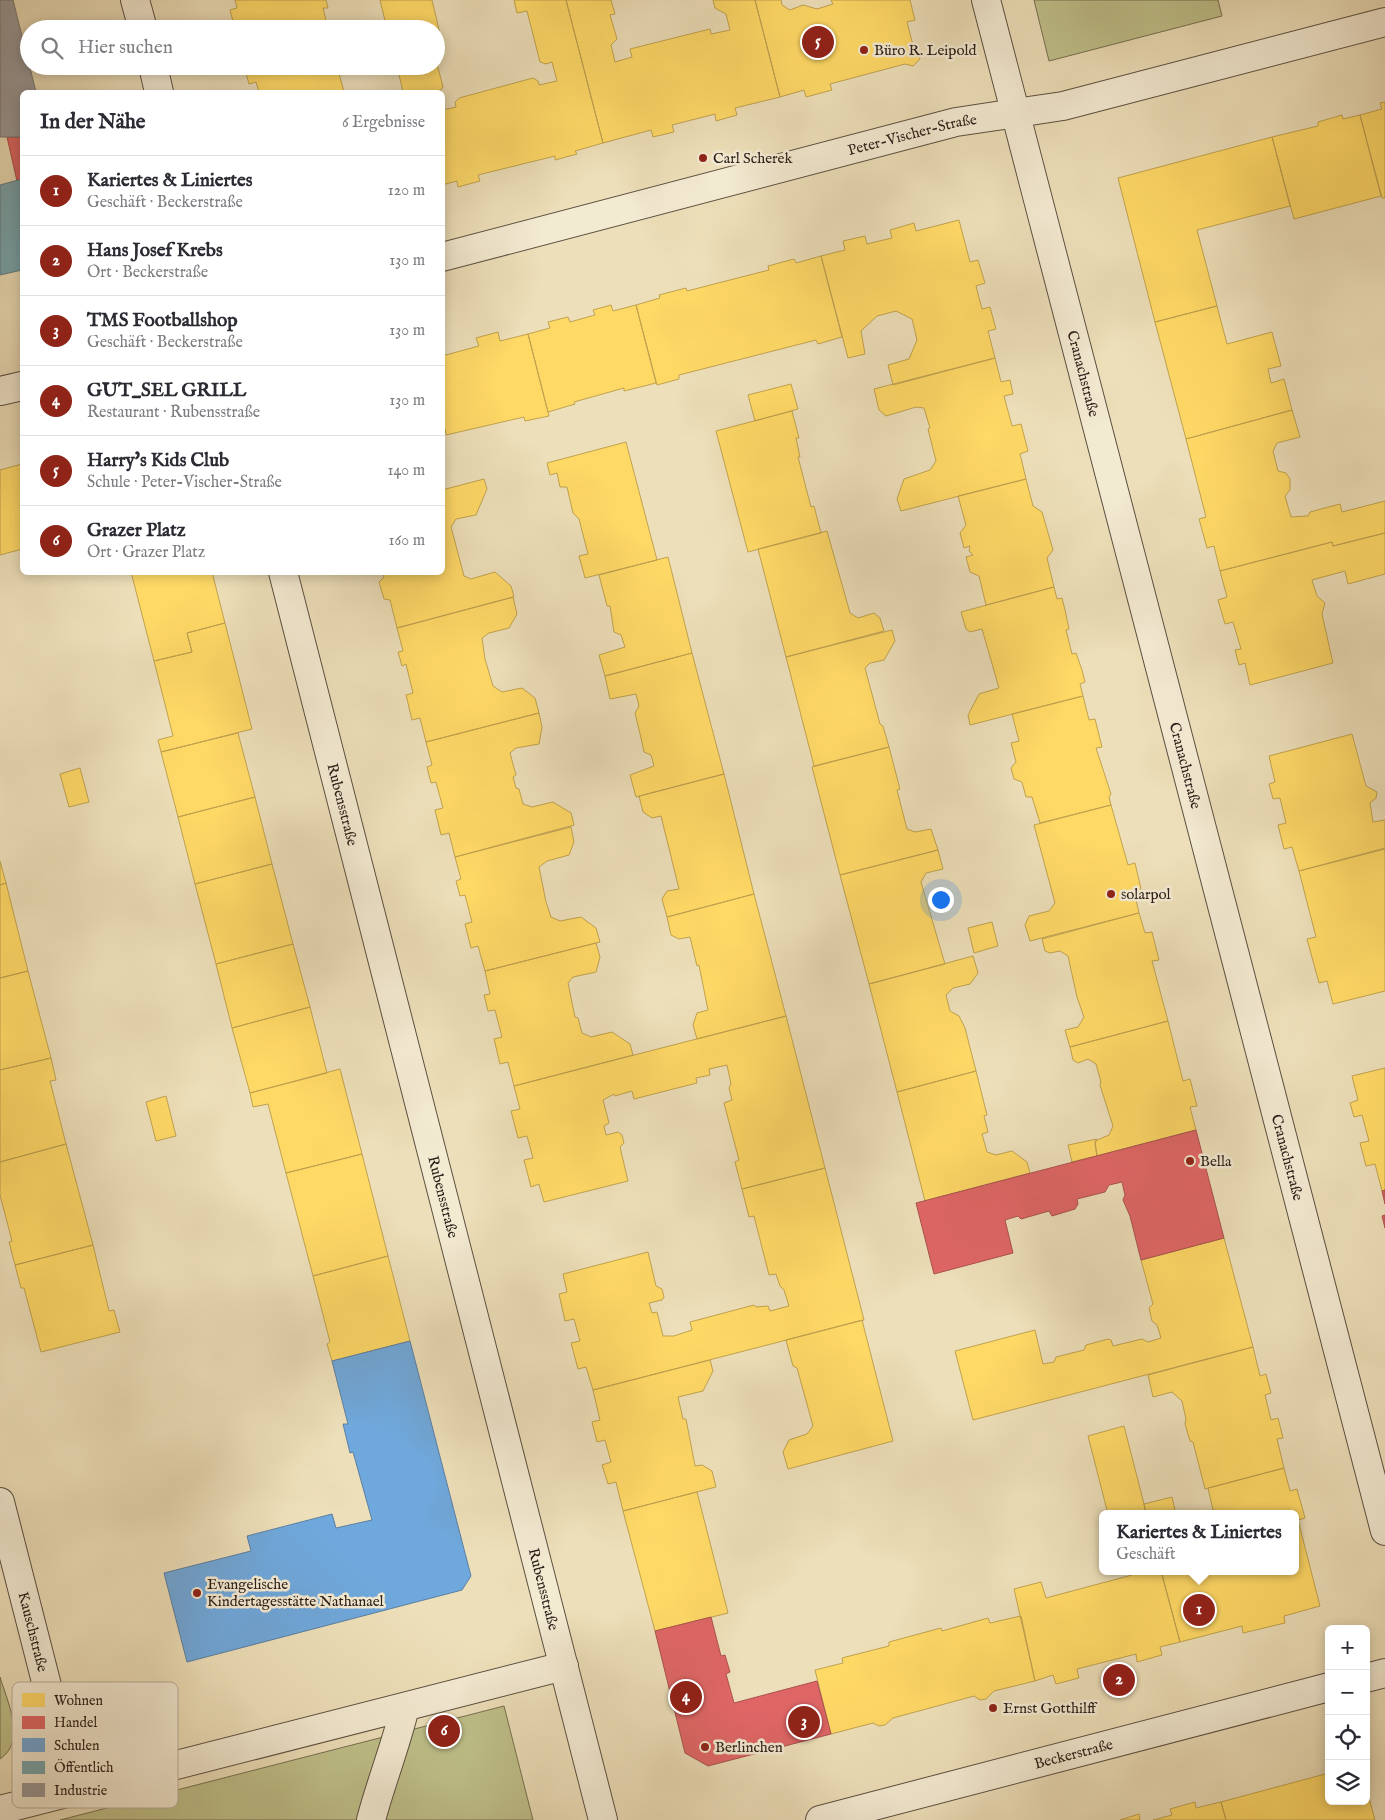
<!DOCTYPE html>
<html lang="de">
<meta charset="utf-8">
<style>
:root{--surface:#fff;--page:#f7f7f7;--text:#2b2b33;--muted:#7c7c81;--line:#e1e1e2;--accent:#8f2418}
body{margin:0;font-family:"IM FELL English",serif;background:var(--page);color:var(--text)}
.controls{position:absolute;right:15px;bottom:15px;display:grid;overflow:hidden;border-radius:8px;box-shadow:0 2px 12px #0003}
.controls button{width:45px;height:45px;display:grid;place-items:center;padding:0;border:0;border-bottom:1px solid var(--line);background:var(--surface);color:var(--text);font:25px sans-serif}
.you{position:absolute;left:940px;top:899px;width:18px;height:18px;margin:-12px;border:4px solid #fff;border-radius:50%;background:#1a73e8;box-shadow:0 0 0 8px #1a73e833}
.badge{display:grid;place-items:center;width:32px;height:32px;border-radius:50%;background:var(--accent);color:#fff;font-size:16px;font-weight:700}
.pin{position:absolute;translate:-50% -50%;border:2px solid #fff;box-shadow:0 1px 5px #0006}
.popup{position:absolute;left:1099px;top:1510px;width:200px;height:65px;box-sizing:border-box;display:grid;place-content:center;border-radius:8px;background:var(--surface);filter:drop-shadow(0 1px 4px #0005);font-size:16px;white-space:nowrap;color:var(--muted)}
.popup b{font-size:19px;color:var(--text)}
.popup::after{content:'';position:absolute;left:50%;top:100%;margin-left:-10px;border:10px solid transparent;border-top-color:var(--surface)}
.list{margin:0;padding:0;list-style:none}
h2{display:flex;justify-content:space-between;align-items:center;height:65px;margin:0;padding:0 20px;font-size:21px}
h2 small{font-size:16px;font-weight:400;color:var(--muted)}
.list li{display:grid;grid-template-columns:32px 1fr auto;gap:15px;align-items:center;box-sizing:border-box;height:70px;padding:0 20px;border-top:1px solid var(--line)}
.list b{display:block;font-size:19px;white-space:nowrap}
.list p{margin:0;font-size:16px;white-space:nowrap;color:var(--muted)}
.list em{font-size:16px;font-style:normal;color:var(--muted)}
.icon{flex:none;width:28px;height:28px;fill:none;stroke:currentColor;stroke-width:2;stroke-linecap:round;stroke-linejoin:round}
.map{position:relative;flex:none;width:1385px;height:1820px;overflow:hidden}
.search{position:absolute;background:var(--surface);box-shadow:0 2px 12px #0003;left:20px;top:20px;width:425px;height:55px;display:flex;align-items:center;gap:12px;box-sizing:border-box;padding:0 18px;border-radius:28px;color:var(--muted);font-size:19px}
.panel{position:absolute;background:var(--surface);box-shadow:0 2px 12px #0003;left:20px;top:90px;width:425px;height:485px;border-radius:8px}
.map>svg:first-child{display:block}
</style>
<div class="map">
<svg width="1385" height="1820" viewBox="0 0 1385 1820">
<rect width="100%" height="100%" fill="#eddfb9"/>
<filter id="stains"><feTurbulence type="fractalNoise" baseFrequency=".004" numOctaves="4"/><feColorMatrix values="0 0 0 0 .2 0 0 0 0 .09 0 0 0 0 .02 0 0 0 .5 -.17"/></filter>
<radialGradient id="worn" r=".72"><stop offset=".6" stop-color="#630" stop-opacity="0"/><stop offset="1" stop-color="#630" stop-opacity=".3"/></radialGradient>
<!-- green -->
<path fill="#bfc08a" stroke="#767052" d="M1034 0H1218L1222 16 1049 61Z
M0 1677C7 1701 27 1741 0 1759Z
M504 1706 533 1820H60Z"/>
<!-- homes -->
<path fill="#ffd966" stroke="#c0a24f" d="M235 0H326L328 8H323L328 29H235L230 10 237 8Z
M380 0H432L440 34 436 35V29H387Z
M514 0H566L603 143 575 151 577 154 555 160V156L478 175 480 181 458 187 457 181 442 185V110L456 107 455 102 459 98 533 78 538 81 539 85 557 81 552 62 546 64 540 62 527 11 517 13Z
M566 0H611L615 14 610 15 617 39 611 45 615 62 632 57 630 49 710 29 711 34 730 30 726 14 715 8 713 0H755L780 97 735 108 737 115 716 121 715 114 672 125 674 132 653 137 651 130 603 143Z
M755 0H781L782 5 790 10 803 5 817 9 833 4 831 0H910L915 20 907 22 914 49 919 53 920 59 913 66 905 64 830 84 832 90 806 97 804 90 780 97Z
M436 60 443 87 439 92H403L397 66H436Z
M244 66H337L344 92H259L256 82 249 84Z
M1385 102V198H1382L1360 115 1382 109 1380 103Z
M1342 115 1343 119 1360 115 1381 196 1294 219 1272 137 1318 126V122Z
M1272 137 1290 206 1197 230 1217 306 1155 322 1118 178Z
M959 220 970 262 978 260 985 283 976 286 982 309 990 307 996 329 988 331 995 358 893 385 888 365 909 359 917 340 912 319 896 311 877 316 861 331 865 354 848 358 821 256 845 250 843 241 865 236 867 244 892 238 890 230 914 223 916 231Z
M821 256 842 337 818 344 816 340 679 375V379L657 385 636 305 660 298 659 295 686 288 687 291 769 270 768 266 794 259 796 263Z
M611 305 613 311 636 305 656 383 624 391V388L574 402 575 404 548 412 528 334 550 328 548 322 568 317 570 322 595 315 593 310Z
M1217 306 1227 344 1272 332 1281 366 1268 369 1271 383 1284 379 1292 410 1186 439 1155 322Z
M498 332 500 341 528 334 549 416 525 421 524 417 446 435 445 429 442 430V356L479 346 476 338Z
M995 358 1001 382 1010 380 1013 394 1004 396 1012 426 1021 424 1028 451 1020 454 1026 479 901 511 897 499 904 479 930 470 936 461 928 429 930 428 924 408 916 407 886 416 879 410 874 389Z
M791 384 798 409 755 421 748 395Z
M1292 410 1300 437 1277 443 1273 451 1278 471 1286 473 1290 479V490L1285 496 1291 517 1308 516 1310 512 1340 504 1342 512 1385 501V533L1333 546 1332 542 1220 571 1214 546 1207 548 1199 519 1206 517 1186 439Z
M792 411 799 438H796L800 457H798L811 507 814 506 821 533 748 552 716 431Z
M626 442 657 560 585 578 579 556 588 554 579 519 573 513 567 487H560L557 473 550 475 547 463Z
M22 464V549L0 555V470Z
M484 479 487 489 476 515 456 519 451 527 464 576 471 579 495 572 511 586 514 597 397 628 390 600 384 599 379 582 384 577 382 572H442V490Z
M1026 479 1033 506 1042 512 1053 550 1047 558 1054 587 986 605 979 576 970 572 966 557 973 555 969 551 970 546 964 548 960 533 966 525 958 496Z
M827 531 850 613 858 618 874 613 880 618 884 631 786 657 758 549Z
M1385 533V574L1348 584 1345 571 1312 580 1317 596 1325 603 1322 614 1333 663 1250 685 1245 663 1239 665 1235 650 1241 649 1233 622 1225 624 1218 600 1227 597 1220 571 1332 542 1333 546Z
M668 557 692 653 605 676 599 655 625 647 621 635 614 632 610 606H607L599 575Z
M131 572H212L225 623 187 633 192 652 154 661Z
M1054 587 1057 599 1062 598 1065 610 1069 629 1066 630 1072 654 1076 653 1082 670 1085 682 1080 684 1083 696 970 725 968 715 979 694 999 688 982 629 970 632 966 629 961 612Z
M513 597 517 614 509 628 489 633 482 638 485 659 493 686 502 692 522 688 535 698 539 713 426 742 420 718 412 720 406 695 413 693 406 664 402 666 398 652 403 651 397 628Z
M225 623 252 729 161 752 158 740 173 736 154 661 192 652 187 633Z
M892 630 895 641 884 660 870 663 865 668 880 724 883 726 889 747 814 766 786 657Z
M692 653 724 774 636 797 630 775 654 766 651 755 644 752 641 738 635 713 639 706 636 694 610 699 605 676Z
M1083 696 1089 720 1095 719 1102 747 1096 748 1111 794 1109 797 1111 805 1040 823 1032 797H1026L1022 782 1014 779 1011 768 1016 762 1011 743 1019 741 1012 714Z
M539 713 542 727 539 744 516 748 510 753 516 775 513 777 516 788 519 789 523 804 532 807 553 802 571 813 574 825 455 857 449 833 441 835 435 810 443 808 436 782 431 783 427 767 432 765 426 742Z
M238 733 255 797 178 817 161 752Z
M1352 734 1366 786 1377 792 1376 798 1370 803 1373 822 1385 820V848L1299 871 1292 847 1284 849 1278 825 1286 823 1280 798 1273 799 1269 784 1275 782 1269 756Z
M889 747 900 789 897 790 907 829 915 832 931 829 938 850 840 875 812 767Z
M80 768 89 802 69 807 60 774Z
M724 774 754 894 667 917 662 899 667 891 679 889 661 816 652 818 643 812 639 796Z
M255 797 272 864 195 884 178 817Z
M1111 805 1128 865 1135 863 1141 889 1134 891 1139 913 1030 941 1025 925 1029 916 1049 911 1055 903 1034 825Z
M571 827 574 842 569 855 547 861 539 867 546 902 551 917 560 921 581 917 596 928 600 942 485 971 478 946 471 948 465 924 472 922 465 895 460 896 456 881 461 879 455 857Z
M1385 849V991L1333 1004 1327 981 1319 983 1307 939 1316 937 1299 871Z
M938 850 943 869 926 873 921 882 945 964 869 984 840 875Z
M0 861 6 883 0 885Z
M272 864 293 944 216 964 195 884Z
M6 883 28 971 0 978V885Z
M754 894 786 1016 697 1039 693 1025 697 1013 708 1010 699 965 697 966 690 937 679 939 671 935 667 917Z
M1139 913 1145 933 1152 932 1159 960 1152 961 1168 1021 1070 1047 1065 1030 1078 1027 1084 1017 1077 997 1068 956 1060 951 1050 953 1045 951 1042 939Z
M992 922 998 946 974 953 968 928Z
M596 943 600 957 596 972 573 977 568 983 575 1017 578 1018 582 1033 591 1037 612 1032 630 1044 633 1055 514 1086 508 1062 500 1064 494 1039 502 1037 495 1010 488 1011 484 995 490 994 485 971Z
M293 944 310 1007 232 1028 216 964Z
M973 956 978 973 970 984 953 988 946 995 950 1011 959 1016 965 1028 976 1071 897 1092 869 984Z
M28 971 51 1058 0 1070V978Z
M310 1007 327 1073 250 1093 232 1028Z
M786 1016 825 1168 742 1189 735 1162 739 1160 724 1103 732 1100 729 1088 731 1084 727 1065 709 1069 710 1075 696 1078 697 1083 634 1099 632 1091 615 1096 614 1094 603 1100 609 1123 604 1126 606 1135 618 1132 622 1135 624 1143 620 1147 628 1181 544 1202 539 1184 531 1187 524 1160 533 1158 527 1136 518 1138 511 1111 520 1109 514 1086Z
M1168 1021 1183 1081 1190 1079 1197 1106 1190 1107 1196 1130 1097 1156 1095 1141 1109 1135 1113 1126 1100 1085 1101 1082 1096 1064 1088 1059 1078 1063 1073 1060 1070 1047Z
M51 1058 56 1080 50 1081 66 1144 0 1162V1070Z
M1385 1068V1190L1382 1191 1375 1164 1366 1166 1360 1143 1369 1141 1362 1115 1354 1117 1350 1103 1358 1100 1352 1076Z
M340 1069 362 1154 286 1173 268 1104 253 1107 250 1093Z
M976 1071 987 1115 984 1116 988 1132 982 1134 987 1152 996 1155 1012 1151 1027 1162 1030 1173 925 1201 897 1092Z
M166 1096 176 1136 156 1141 146 1102Z
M1097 1139 1095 1144 1097 1156 1072 1162 1068 1145Z
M66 1144 93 1245 15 1265 9 1242 12 1241 0 1195V1162Z
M362 1154 388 1256 313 1276 286 1173Z
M825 1168 864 1320 593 1390 586 1367 578 1369 571 1343 580 1341 574 1319 565 1321 559 1294 567 1292 563 1274 648 1252 656 1286 662 1289 664 1297 662 1300 649 1303 652 1313 657 1312 663 1336H674L692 1330 690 1322 754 1305 756 1307 768 1306 770 1311 789 1306 784 1290 780 1286 776 1274 769 1275 754 1216 749 1217 742 1189Z
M1224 1238 1253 1347 973 1420 955 1351 1035 1330 1043 1364 1054 1362 1056 1357 1084 1350 1086 1345 1108 1339 1111 1340 1113 1346 1142 1339 1148 1342 1161 1338 1157 1325 1152 1321 1149 1308 1153 1304 1141 1260Z
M93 1245 109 1311 114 1310 120 1332 41 1352 24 1288H21L15 1265Z
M388 1256 410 1341 332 1361 327 1344 330 1342 313 1276Z
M862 1320 893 1441 788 1469 783 1452 789 1440 807 1434 813 1426 797 1368 793 1366 786 1340Z
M1253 1347 1260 1376 1266 1374 1271 1393 1265 1395 1271 1420 1278 1418 1283 1438 1277 1439 1284 1468 1205 1489 1193 1442 1190 1441 1185 1424 1186 1419 1182 1401 1172 1392 1153 1397 1148 1375Z
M710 1360 713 1371 703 1391 678 1397 683 1419H686L695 1466 702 1465 712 1471 716 1487 623 1511 616 1482 608 1484 602 1465 611 1462 605 1440 597 1442 592 1422 600 1420 593 1390Z
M1124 1426 1144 1504 1146 1514H1108L1088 1436Z
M1284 1468 1290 1491 1297 1489 1305 1518 1298 1520 1320 1606 1284 1616 1285 1623 1243 1633 1242 1626 1180 1642 1161 1571H1295V1514H1221L1220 1511 1213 1510 1208 1488Z
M697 1492 728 1613 655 1631 623 1511Z
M1172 1497 1176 1514H1146L1144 1504Z
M1131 1571H1161L1180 1642 1160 1647 1162 1655 1137 1662 1136 1654 1077 1669 1079 1678 1056 1684 1053 1675 1035 1681 1014 1589 1041 1582 1046 1598 1132 1575Z
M1021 1616 1035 1681 994 1691 986 1699 980 1700 974 1696 893 1718 885 1725 879 1726 873 1723 831 1734 815 1670 843 1663 842 1658 889 1646V1642L941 1628 942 1631 988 1618 990 1623Z
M1329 1773V1801H1366V1787L1375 1820H1226L1221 1802Z
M1195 1802 1196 1808 1221 1802 1226 1820H1153L1172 1815 1170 1809Z
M1139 1814 1140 1820H1120Z"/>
<!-- shops -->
<path fill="#e06666" stroke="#aa514f" d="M7 137H22V179L17 181Z
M1196 1130 1224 1238 1141 1260 1130 1216 1123 1200 1125 1195 1122 1182 1109 1185 1105 1192 1077 1199 1078 1204 1075 1209 1052 1216 1049 1211 1021 1219 1018 1216 1005 1220 1013 1253 934 1274 916 1203Z
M1385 1190V1204L1382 1191Z
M1385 1215V1228L1382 1216Z
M711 1617 721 1656 725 1655 730 1672 726 1674 734 1703 817 1681 831 1734 708 1766 685 1753 655 1631Z"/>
<!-- schools -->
<path fill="#6fa8dc" stroke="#5b7fa2" d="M410 1341 471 1576 462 1590 187 1662 164 1573 251 1551 247 1536 332 1514 336 1528 372 1520 353 1452 350 1453 343 1424H348L332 1361Z"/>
<!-- public -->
<path fill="#76a5af" stroke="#607d82" d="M22 179V270L0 275V185Z"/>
<!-- industry -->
<path fill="#999" stroke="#787573" d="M0 0H13L36 92H22V137H0Z"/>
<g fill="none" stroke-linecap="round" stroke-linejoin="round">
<!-- minor casing -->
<g stroke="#5c5042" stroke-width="30">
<g id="minor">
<path d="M135 0 143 29"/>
<path id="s1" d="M986 0 1385 1531"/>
<path d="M153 66 159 92"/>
<path id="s2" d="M442 257 956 122 1063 106 1385 22"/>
<path d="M0 391 22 386"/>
<path id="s3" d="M283 572 603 1820"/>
<path id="s4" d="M0 1502 74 1791"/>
<path d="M1366 1678 1385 1673"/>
<path d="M0 1810 564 1666"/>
<path d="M371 1820C381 1782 396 1745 405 1707"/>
<path id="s5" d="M820 1820 1329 1687"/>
</g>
</g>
<!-- minor -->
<use href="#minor" stroke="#f3ead2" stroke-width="28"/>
</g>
<!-- markers -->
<g fill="#8f2418" stroke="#f3ead2" stroke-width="2">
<circle cx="864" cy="50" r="5"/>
<circle cx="703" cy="158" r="5"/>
<circle cx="1111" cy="894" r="5"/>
<circle cx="1190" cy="1161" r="5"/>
<circle cx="197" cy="1593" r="5"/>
<circle cx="993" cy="1708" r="5"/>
<circle cx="705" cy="1747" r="5"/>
</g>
<g text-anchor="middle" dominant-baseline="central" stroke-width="5" stroke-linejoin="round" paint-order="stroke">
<!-- poi labels -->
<g font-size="15" fill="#2c201a" stroke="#f3ead2" text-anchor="start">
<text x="874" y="50">Büro R. Leipold</text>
<text x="713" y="158">Carl Scherek</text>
<text x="1121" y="894">solarpol</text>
<text x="1200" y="1161">Bella</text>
<text x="207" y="1584">Evangelische<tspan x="207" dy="17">Kindertagesstätte Nathanael</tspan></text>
<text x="1003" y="1708">Ernst Gotthilff</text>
<text x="715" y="1747">Berlinchen</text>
</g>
<!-- street labels -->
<g font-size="15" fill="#2c201a" stroke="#f3ead2">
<text stroke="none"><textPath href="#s2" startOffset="486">Peter-Vischer-Straße</textPath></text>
<text stroke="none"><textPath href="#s1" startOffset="386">Cranachstraße</textPath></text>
<text stroke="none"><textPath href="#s1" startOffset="791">Cranachstraße</textPath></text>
<text stroke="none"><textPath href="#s3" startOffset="240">Rubensstraße</textPath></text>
<text stroke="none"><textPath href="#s1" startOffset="1196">Cranachstraße</textPath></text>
<text stroke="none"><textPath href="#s3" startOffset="645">Rubensstraße</textPath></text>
<text stroke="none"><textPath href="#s3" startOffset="1050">Rubensstraße</textPath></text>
<text stroke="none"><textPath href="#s4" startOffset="134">Kauschstraße</textPath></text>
<text stroke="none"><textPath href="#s5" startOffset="262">Beckerstraße</textPath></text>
</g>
</g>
<!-- legend -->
<rect x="12" y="1682" width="166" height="126" rx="8" fill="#f3ead2" stroke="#b7ad9b" stroke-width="1"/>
<rect x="22" y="1693" width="23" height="14" fill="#ffd966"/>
<rect x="22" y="1716" width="23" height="13" fill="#e06666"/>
<rect x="22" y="1738" width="23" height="14" fill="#6fa8dc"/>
<rect x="22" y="1761" width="23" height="13" fill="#76a5af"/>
<rect x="22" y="1783" width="23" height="14" fill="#999"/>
<g font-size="14" fill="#2c201a">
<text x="54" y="1705">Wohnen</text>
<text x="54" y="1727">Handel</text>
<text x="54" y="1750">Schulen</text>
<text x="54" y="1772">Öffentlich</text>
<text x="54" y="1795">Industrie</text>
</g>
<rect width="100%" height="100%" filter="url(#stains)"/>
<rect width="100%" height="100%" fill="url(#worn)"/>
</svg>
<div class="controls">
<button>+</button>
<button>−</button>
<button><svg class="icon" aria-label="locate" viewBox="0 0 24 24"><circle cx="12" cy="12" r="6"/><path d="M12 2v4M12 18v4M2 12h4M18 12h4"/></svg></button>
<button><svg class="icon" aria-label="layers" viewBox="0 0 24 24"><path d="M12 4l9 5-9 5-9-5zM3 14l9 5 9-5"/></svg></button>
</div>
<div class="you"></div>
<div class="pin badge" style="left:1199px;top:1610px">1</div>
<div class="popup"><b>Kariertes &amp; Liniertes</b>Geschäft</div>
<div class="pin badge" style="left:1119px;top:1680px">2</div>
<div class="pin badge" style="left:804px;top:1722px">3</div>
<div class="pin badge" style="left:686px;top:1697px">4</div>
<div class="pin badge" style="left:818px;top:42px">5</div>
<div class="pin badge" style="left:444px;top:1731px">6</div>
<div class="search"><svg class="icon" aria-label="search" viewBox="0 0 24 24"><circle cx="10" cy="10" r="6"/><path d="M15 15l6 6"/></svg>Hier suchen</div>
<section class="panel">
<h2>In der Nähe<small>6 Ergebnisse</small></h2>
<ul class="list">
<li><span class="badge">1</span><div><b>Kariertes &amp; Liniertes</b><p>Geschäft · Beckerstraße</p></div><em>120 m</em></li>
<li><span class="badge">2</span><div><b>Hans Josef Krebs</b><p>Ort · Beckerstraße</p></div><em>130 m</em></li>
<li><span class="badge">3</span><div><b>TMS Footballshop</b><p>Geschäft · Beckerstraße</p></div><em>130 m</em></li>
<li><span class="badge">4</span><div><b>GUT_SEL GRILL</b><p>Restaurant · Rubensstraße</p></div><em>130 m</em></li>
<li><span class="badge">5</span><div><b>Harry's Kids Club</b><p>Schule · Peter-Vischer-Straße</p></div><em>140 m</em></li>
<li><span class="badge">6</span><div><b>Grazer Platz</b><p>Ort · Grazer Platz</p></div><em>160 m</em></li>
</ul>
</section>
</div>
